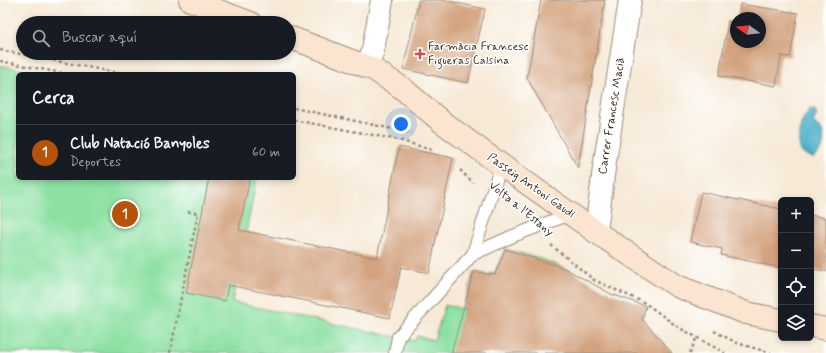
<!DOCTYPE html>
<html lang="es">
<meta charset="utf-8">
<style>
:root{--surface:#171b24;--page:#20242c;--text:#f1f3f6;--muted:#9ea1a6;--line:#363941;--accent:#b45309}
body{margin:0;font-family:Mynerve,sans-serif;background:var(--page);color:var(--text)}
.controls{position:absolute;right:12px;bottom:12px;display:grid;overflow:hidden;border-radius:6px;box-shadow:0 2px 6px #0003}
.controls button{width:36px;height:36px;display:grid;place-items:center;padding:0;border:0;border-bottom:1px solid var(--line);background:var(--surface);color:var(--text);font:20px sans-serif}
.compass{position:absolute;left:730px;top:12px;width:36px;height:36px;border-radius:50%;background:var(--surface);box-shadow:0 2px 6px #0003;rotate:285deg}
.you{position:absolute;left:401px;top:124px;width:14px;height:14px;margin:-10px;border:3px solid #fff;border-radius:50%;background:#1a73e8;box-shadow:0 0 0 6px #1a73e833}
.badge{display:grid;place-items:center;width:26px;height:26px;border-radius:50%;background:var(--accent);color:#fff;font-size:13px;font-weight:700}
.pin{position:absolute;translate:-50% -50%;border:2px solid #fff;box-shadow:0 1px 4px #0006}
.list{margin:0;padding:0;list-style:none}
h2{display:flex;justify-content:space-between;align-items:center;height:52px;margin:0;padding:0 16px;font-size:17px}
h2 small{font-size:13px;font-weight:400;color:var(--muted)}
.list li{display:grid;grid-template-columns:26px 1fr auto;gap:12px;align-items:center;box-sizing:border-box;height:56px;padding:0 16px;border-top:1px solid var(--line)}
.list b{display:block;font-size:15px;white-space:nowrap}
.list p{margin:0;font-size:13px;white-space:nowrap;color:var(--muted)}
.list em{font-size:13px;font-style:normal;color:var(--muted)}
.icon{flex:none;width:22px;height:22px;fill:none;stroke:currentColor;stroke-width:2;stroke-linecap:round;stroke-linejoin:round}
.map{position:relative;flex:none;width:826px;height:353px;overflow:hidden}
.search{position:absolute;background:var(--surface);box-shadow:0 2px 6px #0003;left:16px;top:16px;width:280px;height:44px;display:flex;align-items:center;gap:10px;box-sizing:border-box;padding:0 14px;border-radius:22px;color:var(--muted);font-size:15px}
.panel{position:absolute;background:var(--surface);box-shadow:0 2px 6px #0003;left:16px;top:72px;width:280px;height:108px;border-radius:6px}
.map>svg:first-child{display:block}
</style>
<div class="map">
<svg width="826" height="353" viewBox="0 0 826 353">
<rect width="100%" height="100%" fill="#fff"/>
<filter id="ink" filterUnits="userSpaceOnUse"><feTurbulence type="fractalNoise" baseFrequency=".025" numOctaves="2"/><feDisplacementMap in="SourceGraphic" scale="8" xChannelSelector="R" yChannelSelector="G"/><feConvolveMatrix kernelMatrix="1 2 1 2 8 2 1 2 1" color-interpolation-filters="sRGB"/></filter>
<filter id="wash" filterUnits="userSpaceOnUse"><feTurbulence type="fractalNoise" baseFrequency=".012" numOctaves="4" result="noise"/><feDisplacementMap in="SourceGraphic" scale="16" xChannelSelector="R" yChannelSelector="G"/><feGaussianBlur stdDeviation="0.9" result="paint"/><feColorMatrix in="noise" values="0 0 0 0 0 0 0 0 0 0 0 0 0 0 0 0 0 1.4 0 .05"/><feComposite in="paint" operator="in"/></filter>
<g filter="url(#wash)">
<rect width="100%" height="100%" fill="#f6e9d5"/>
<!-- green -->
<path fill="#8be0a2" stroke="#638560" d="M0 65 42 74H18V178H257L232 302 415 341 417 336 434 340 445 305 463 309 474 271 489 275 490 273 494 274 505 249 539 258 564 268 611 294 646 306 642 319 671 353H0Z"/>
<!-- water -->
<path fill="#48afc7" stroke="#426c72" d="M810 109 815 110 817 115 813 122C816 124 820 127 822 131 826 141 823 153 813 158L801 153C796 135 799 123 810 109Z"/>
<g id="blocks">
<!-- building -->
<path fill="#d3a37f" d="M419 0H443L485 9 468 83 403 69Z
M541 0H605L578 168 527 78Z
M740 4 798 13 790 57 781 56 776 86 719 76 728 21 736 23V42H760V18H738Z
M399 147 453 158 429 273 401 267 390 318 228 285 225 301 186 293 209 178H250L239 230 377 258Z
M701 192 781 209V268L721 255 722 249 690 242Z
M811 215 826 218V272L811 268Z
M505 249 564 268 611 294 646 306 642 319 672 353H451L474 271 490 275V273L495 274Z"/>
</g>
</g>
<g filter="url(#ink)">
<use href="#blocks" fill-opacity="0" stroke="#988a7a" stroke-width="1"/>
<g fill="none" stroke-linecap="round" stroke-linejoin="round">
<!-- lane casing -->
<g stroke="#988a7a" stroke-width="14">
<path id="lane" d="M473 254 501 165
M395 353 398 337 473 254 513 236 570 214"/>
</g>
<!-- street casing -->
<g stroke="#988a7a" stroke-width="24">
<path id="street" d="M367 67 373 50 382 0
M596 232 604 168 630 0"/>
</g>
<!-- secondary casing -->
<g stroke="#988a7a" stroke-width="24">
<path id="secondary" d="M190 0 251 23
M289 37 373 69 402 88 442 122 501 165 596 232 677 286 746 313 781 320
M811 326 826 329"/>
</g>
<!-- path -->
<path stroke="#988a7a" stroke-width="2.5" stroke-dasharray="3 3" stroke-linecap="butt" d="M0 50 123 74
M0 61 67 74
M294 108 412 133
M294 120 399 140 432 150
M460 170 473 183
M551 245 594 280 645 303 678 327 725 353
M714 331 737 343 771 353
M170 353 198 213 185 211
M690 353 697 337"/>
<!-- lane -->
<use href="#lane" stroke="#fff" stroke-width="12"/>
<!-- street -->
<use href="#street" stroke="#fff" stroke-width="22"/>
<!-- secondary -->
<use href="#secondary" stroke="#fce5d0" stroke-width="22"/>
</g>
</g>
<!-- markers -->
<path fill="#d1495b" stroke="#fff" stroke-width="1.5" d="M418 48h4v4h4v4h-4v4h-4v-4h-4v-4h4z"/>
<g text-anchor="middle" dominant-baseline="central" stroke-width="3" stroke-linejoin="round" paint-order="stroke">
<!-- poi labels -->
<g font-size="12" fill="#3b2a1e" stroke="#fff" text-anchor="start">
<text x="428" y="47">Farmàcia Francesc<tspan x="428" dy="14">Figueras Calsina</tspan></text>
</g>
<!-- street labels -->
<g font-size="12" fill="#3b2a1e" stroke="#fff">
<text transform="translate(612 116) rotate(-81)">Carrer Francesc Macià</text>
<text transform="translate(531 186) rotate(35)">Passeig Antoni Gaudi</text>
<text transform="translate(521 209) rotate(39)">Volta a l'Estany</text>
</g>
</g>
</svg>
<div class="controls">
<button>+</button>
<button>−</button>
<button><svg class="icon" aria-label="locate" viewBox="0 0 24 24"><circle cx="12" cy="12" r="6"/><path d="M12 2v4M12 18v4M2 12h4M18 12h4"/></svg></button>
<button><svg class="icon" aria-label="layers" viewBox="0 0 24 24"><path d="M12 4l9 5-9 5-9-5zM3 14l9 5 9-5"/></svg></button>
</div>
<svg class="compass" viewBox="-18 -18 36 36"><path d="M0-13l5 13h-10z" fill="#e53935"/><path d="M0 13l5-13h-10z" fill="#9ea1a6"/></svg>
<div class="you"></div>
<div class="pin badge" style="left:125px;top:214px">1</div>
<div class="search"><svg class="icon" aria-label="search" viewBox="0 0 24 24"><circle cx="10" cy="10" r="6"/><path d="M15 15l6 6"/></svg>Buscar aquí</div>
<section class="panel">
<h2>Cerca<small></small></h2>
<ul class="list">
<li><span class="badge">1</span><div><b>Club Natació Banyoles</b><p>Deportes</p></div><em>60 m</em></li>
</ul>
</section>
</div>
